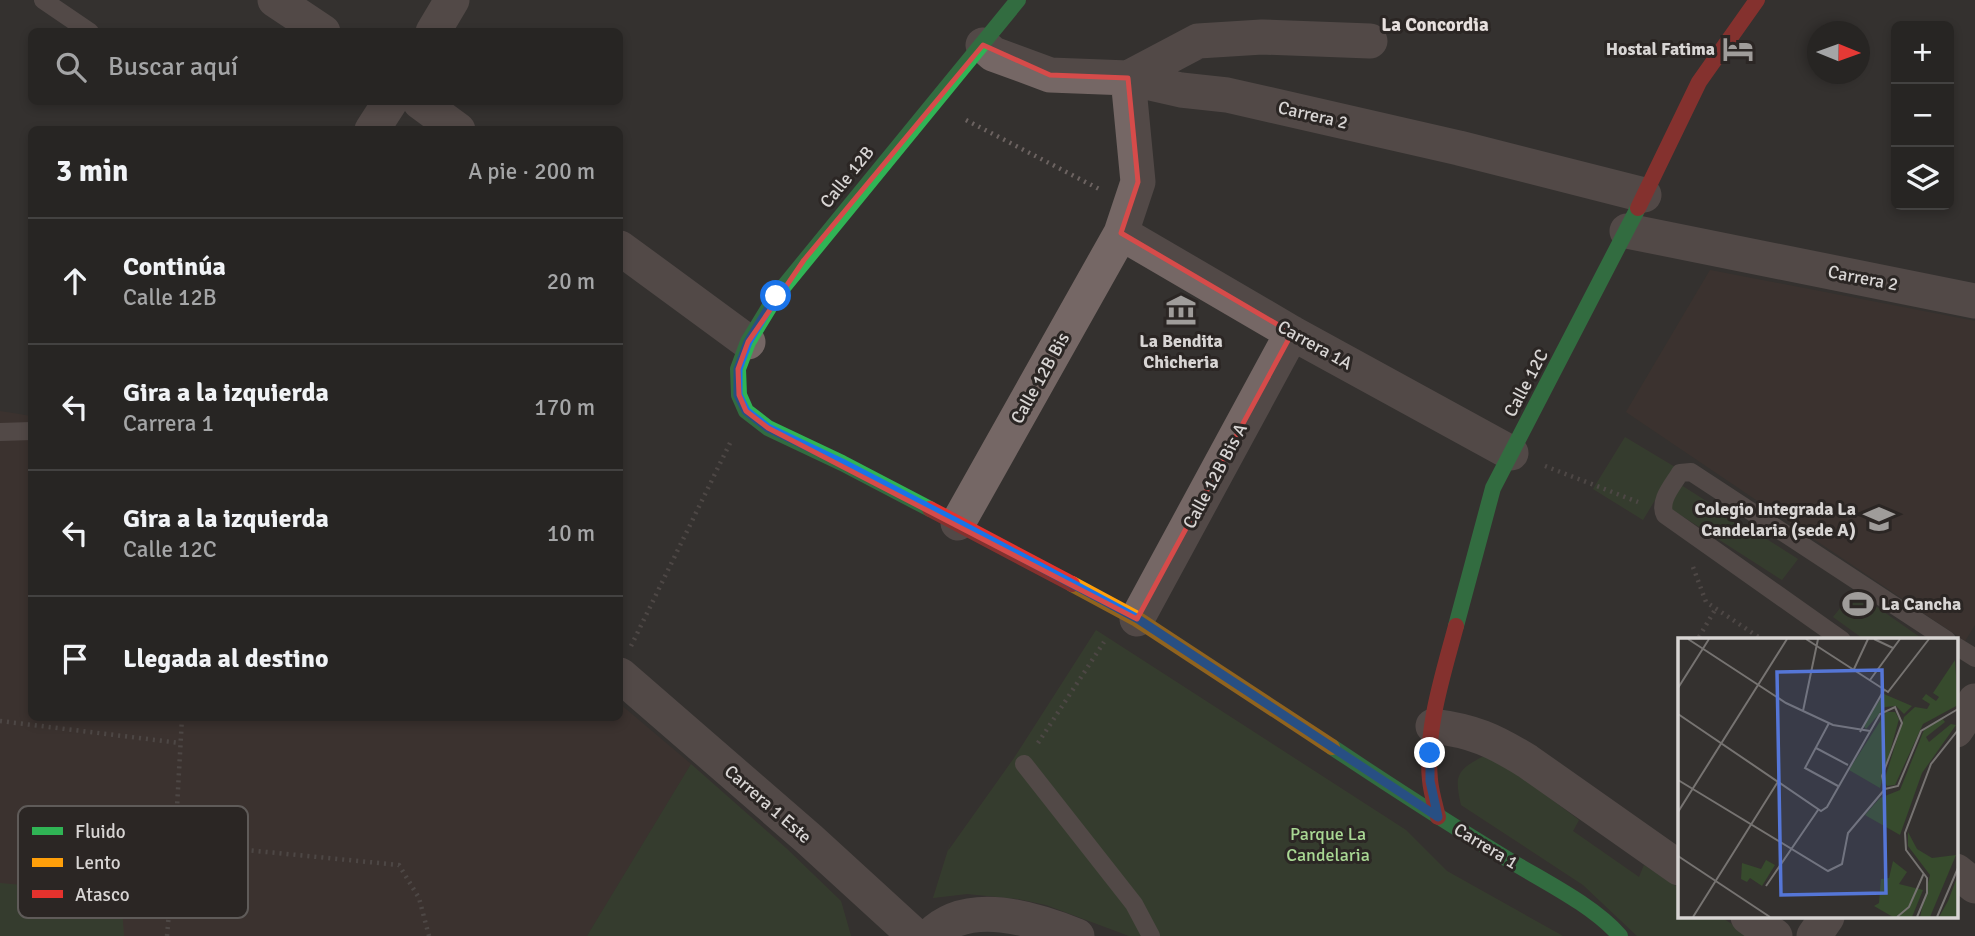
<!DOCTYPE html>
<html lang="es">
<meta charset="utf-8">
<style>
:root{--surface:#272523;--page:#2f2d2b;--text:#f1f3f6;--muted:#a4a5a6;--line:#434241}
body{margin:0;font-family:Signika,sans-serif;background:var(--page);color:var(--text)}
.controls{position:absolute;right:21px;top:21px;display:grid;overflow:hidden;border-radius:10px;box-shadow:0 4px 10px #0003}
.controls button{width:63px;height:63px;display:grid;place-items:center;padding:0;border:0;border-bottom:2px solid var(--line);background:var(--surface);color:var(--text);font:35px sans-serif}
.compass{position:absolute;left:1807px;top:21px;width:63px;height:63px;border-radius:50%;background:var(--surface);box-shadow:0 4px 10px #0003;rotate:91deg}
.stop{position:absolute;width:21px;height:21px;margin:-16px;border:5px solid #1a73e8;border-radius:50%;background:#fff}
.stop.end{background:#1a73e8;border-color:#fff;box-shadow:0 2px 7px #0008}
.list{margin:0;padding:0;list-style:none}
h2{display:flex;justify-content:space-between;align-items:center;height:91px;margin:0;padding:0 28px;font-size:30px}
h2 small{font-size:23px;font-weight:400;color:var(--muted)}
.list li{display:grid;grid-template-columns:46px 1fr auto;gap:21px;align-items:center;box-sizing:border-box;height:126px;padding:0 28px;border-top:2px solid var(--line)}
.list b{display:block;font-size:26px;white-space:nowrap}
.list p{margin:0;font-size:23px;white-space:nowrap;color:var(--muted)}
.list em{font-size:23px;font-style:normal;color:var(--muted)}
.icon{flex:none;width:38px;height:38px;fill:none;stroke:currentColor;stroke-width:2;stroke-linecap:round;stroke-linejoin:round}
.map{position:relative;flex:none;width:1975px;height:936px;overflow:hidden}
.search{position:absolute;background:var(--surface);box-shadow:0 4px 10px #0003;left:28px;top:28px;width:595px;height:77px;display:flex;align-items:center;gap:18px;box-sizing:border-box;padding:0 24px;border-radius:10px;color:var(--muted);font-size:26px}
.panel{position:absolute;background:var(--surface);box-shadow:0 4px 10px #0003;left:28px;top:126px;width:595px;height:595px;border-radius:10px}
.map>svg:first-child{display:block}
</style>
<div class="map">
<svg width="1975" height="936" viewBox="0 0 1975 936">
<rect width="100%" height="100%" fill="#34312f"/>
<!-- education -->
<path fill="#44342f" d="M1710 270 1975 321V625L1965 641 1626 412Z
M0 411 31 416 32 718H620V704L691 764 587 936H0Z"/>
<!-- green -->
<path fill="#374b2d" d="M1625 437 1675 467 1643 520 1593 489Z
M1681 485 1798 559 1782 580 1668 507Z
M1854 591 1924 640H1865L1833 617Z
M1096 630 1406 830 1447 871 1563 936H1129L1046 905 1018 899 967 894 933 898 952 837 948 851 1014 758Z
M1482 757 1496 758 1579 820 1573 831 1639 877 1644 865 1679 888V917H1721L1750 936H1637L1583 885 1461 805C1455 777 1455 771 1482 757Z
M691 764 786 848 841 901 851 936H587Z
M0 883 121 894 124 936H0Z"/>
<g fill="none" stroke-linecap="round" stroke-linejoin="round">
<!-- path -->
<path stroke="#6c6361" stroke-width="4.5" stroke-dasharray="2 5" stroke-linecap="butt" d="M966 120 1101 190
M1545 466 1638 502
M1693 567 1706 602 1763 640
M1699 637 1716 608
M631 646 730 443
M0 721 180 743
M1038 743 1104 642
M175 843 399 865 419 898 429 936
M167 936 175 843 182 718"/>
<!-- lane -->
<path stroke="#756765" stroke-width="18" d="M43 0 90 32
M0 432 32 431
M1842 640 1665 515C1658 501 1673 485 1680 473L1691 472 1947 640
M1956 646 1975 658
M1024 764 1134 904 1151 936"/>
<!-- street -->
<path stroke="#756765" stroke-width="35" d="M275 0 323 32
M433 32 452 0
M983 45 993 54 1050 75 1128 78 1181 90 1227 95 1459 148 1644 195
M420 102 458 130
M372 130 390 102
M1627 231 1975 301
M1121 233 1292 333 1511 453
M620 248 748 342
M958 523 1121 233 1138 182 1128 78 1198 41 1262 37 1370 41
M1137 619 1292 333
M620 675 809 839 915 936
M1433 726C1473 731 1493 740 1527 761L1679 868
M1956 730 1975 701
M1956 871 1975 886
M1748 917 1775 936
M930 936C968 897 1034 919 1077 936
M1814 936 1827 917"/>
<!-- fast -->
<path stroke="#30b455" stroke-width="16" d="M930 509 842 463 768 428 746 411 739 395 738 369 748 342 776 296 1018 0
M1456 626 1493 488 1638 208
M1332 747C1389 785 1446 822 1504 857 1541 880 1592 904 1620 936"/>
<!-- slow -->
<path stroke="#ff9f0a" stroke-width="16" d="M1072 584 1137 619 1332 747"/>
<!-- jam -->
<path stroke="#e5322d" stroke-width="16" d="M1638 208 1699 82 1757 0
M930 509 1072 584
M1438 817C1435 805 1431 792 1430 780 1425 729 1443 675 1456 626"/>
</g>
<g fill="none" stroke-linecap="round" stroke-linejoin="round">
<!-- route -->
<path stroke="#1a73e8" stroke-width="9" d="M776 296 748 342 738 369V395L746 411 768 428 842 463 958 523 1138 619 1438 817 1430 781V753"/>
</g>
<!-- marked area -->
<path d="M0 0H1975V936H0ZM983 45 1050 75 1128 78 1138 182 1121 233 1292 333 1137 619 768 428 746 411 739 395 738 369 748 342 804 260Z" fill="#34312f" fill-opacity=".55" fill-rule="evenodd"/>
<path fill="none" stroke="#d64b4a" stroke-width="5" stroke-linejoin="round" d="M983 45 1050 75 1128 78 1138 182 1121 233 1292 333 1137 619 768 428 746 411 739 395 738 369 748 342 804 260Z"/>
<!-- icons -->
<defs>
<g id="hotel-bare" transform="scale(2.415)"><path d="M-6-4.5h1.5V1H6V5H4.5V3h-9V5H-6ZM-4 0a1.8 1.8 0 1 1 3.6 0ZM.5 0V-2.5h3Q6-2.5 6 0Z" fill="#9f9c9a" stroke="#2b2624" stroke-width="2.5" paint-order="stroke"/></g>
<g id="museum-bare" transform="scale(2.415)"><path d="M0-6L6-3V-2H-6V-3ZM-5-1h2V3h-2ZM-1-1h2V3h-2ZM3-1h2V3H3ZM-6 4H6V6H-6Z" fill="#9f9c9a" stroke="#2b2624" stroke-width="2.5" paint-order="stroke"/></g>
<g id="school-bare" transform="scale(2.415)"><path d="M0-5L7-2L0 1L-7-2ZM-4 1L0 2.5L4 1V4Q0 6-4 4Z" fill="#9f9c9a" stroke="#2b2624" stroke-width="2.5" paint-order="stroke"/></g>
<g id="stadium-bare" transform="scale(2.415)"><path d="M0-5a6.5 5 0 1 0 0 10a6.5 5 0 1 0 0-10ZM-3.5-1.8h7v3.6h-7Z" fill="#9f9c9a" stroke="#2b2624" stroke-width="2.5" paint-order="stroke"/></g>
</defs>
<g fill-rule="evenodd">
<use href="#hotel-bare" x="1738" y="49"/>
<use href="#museum-bare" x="1181" y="310"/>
<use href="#school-bare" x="1879" y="519"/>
<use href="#stadium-bare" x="1858" y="604"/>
</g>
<g text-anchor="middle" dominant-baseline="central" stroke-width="6" stroke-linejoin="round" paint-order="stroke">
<!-- poi labels -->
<g font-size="18" font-weight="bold" fill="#d8d5d4" stroke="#2b2624" text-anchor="end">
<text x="1715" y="49">Hostal Fatima</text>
<text x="1181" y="341" text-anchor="middle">La Bendita<tspan x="1181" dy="21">Chicheria</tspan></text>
<text x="1856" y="509">Colegio Integrada La<tspan x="1856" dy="21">Candelaria (sede A)</tspan></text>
<text x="1881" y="604" text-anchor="start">La Cancha</text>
</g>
<!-- street labels -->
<g font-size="18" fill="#d8d5d4" stroke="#2b2624">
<text transform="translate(1313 115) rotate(13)">Carrera 2</text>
<text transform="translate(847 177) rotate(-51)">Calle 12B</text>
<text transform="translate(1863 278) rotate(11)">Carrera 2</text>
<text transform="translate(1315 345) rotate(29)">Carrera 1A</text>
<text transform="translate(1040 378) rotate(-61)">Calle 12B Bis</text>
<text transform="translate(1526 383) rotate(-62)">Calle 12C</text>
<text transform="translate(1215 476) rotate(-62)">Calle 12B Bis A</text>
<text transform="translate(768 804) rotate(41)">Carrera 1 Este</text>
<text transform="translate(1486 846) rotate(31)">Carrera 1</text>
</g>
<!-- park labels -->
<g font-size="18" fill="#a9d894" stroke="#2b2624">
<text x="1328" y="834">Parque La<tspan x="1328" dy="21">Candelaria</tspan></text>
</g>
<!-- neighbourhood labels -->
<g font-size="19" font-weight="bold" fill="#e7e0de" stroke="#2b2624">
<text x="1435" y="25">La Concordia</text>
</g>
</g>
<!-- overview -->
<g transform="translate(1678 638)">
<rect width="280" height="280" fill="#34312f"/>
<path d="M277 22 280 67 245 86 217 147 209 148 206 143 226 79 237 69 249 71 252 66 244 61 248 56 258 63 261 59 255 55ZM206 56 234 68 226 76 218 68 207 69 188 91 185 87ZM208 74H217L221 81 202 150 171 132ZM264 80 267 84 248 99 251 104 273 86 278 87 244 135 222 197 187 177 202 160 222 152 246 92ZM230 194 239 211 254 220 278 217 252 279H242L252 237 230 208ZM88 222 97 227 84 248 72 240 69 244 63 241 64 225 83 231ZM215 223 229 234 221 246 245 252 234 279H215L196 268 201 265 203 241 211 240ZM280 237V279H261L270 263Z" fill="#374b2d"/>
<path fill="none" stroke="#767371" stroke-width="2" d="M10 1 108 65 155 87 192 93M128 1 210 54 251 1M196 1 215 10M176 31 190 1M192 42 222 1M0 50 31 1M125 73 140 1M0 76 143 173 149 169 202 76 217 69 224 85 204 138 207 151M151 85 127 130 160 148M182 94 206 52M138 110 170 127M0 142 150 233 164 226 170 195 207 151M207 151 220 148 243 93 280 71M0 174 109 1M0 218 92 279M88 248 140 172M15 279 101 142M219 279 231 269 246 235M239 279 249 255V240L228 212 227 195 253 126 280 92M259 279 280 230"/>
<path fill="#5576d7" fill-opacity="0.15" stroke="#5576d7" stroke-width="3.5" d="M204 32 208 255 103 257 99 34Z"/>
<rect width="280" height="280" fill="none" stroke="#d8d5d4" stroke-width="3.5"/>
</g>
<!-- legend -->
<rect x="18" y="806" width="230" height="112" rx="10" fill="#2b2624" stroke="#5f5b59" stroke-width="2"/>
<rect x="32" y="827" width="31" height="8" fill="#30b455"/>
<rect x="32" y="858" width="31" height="9" fill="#ff9f0a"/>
<rect x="32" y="890" width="31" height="8" fill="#e5322d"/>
<g font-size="19" fill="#d8d5d4">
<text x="75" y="838">Fluido</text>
<text x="75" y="869">Lento</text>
<text x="75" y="901">Atasco</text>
</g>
</svg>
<div class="controls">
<button>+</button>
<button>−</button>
<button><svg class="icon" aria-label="layers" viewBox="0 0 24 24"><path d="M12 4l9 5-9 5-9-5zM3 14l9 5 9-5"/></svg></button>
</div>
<svg class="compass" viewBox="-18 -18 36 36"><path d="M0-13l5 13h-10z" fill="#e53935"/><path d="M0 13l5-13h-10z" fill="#a4a5a6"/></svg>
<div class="stop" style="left:776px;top:296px"></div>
<div class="stop end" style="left:1430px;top:753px"></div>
<div class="search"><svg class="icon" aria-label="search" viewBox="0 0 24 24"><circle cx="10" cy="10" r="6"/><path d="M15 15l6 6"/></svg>Buscar aquí</div>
<section class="panel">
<h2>3 min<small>A pie · 200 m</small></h2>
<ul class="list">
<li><svg class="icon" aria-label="ahead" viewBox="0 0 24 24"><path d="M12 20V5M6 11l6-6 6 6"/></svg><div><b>Continúa</b><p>Calle 12B</p></div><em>20 m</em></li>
<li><svg class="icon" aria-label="left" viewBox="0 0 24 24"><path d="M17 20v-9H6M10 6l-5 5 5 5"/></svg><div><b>Gira a la izquierda</b><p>Carrera 1</p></div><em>170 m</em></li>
<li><svg class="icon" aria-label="left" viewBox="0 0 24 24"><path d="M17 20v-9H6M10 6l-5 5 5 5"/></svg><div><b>Gira a la izquierda</b><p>Calle 12C</p></div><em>10 m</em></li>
<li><svg class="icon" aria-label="arrive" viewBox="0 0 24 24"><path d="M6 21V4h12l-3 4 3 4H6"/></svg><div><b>Llegada al destino</b></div></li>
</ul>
</section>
</div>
